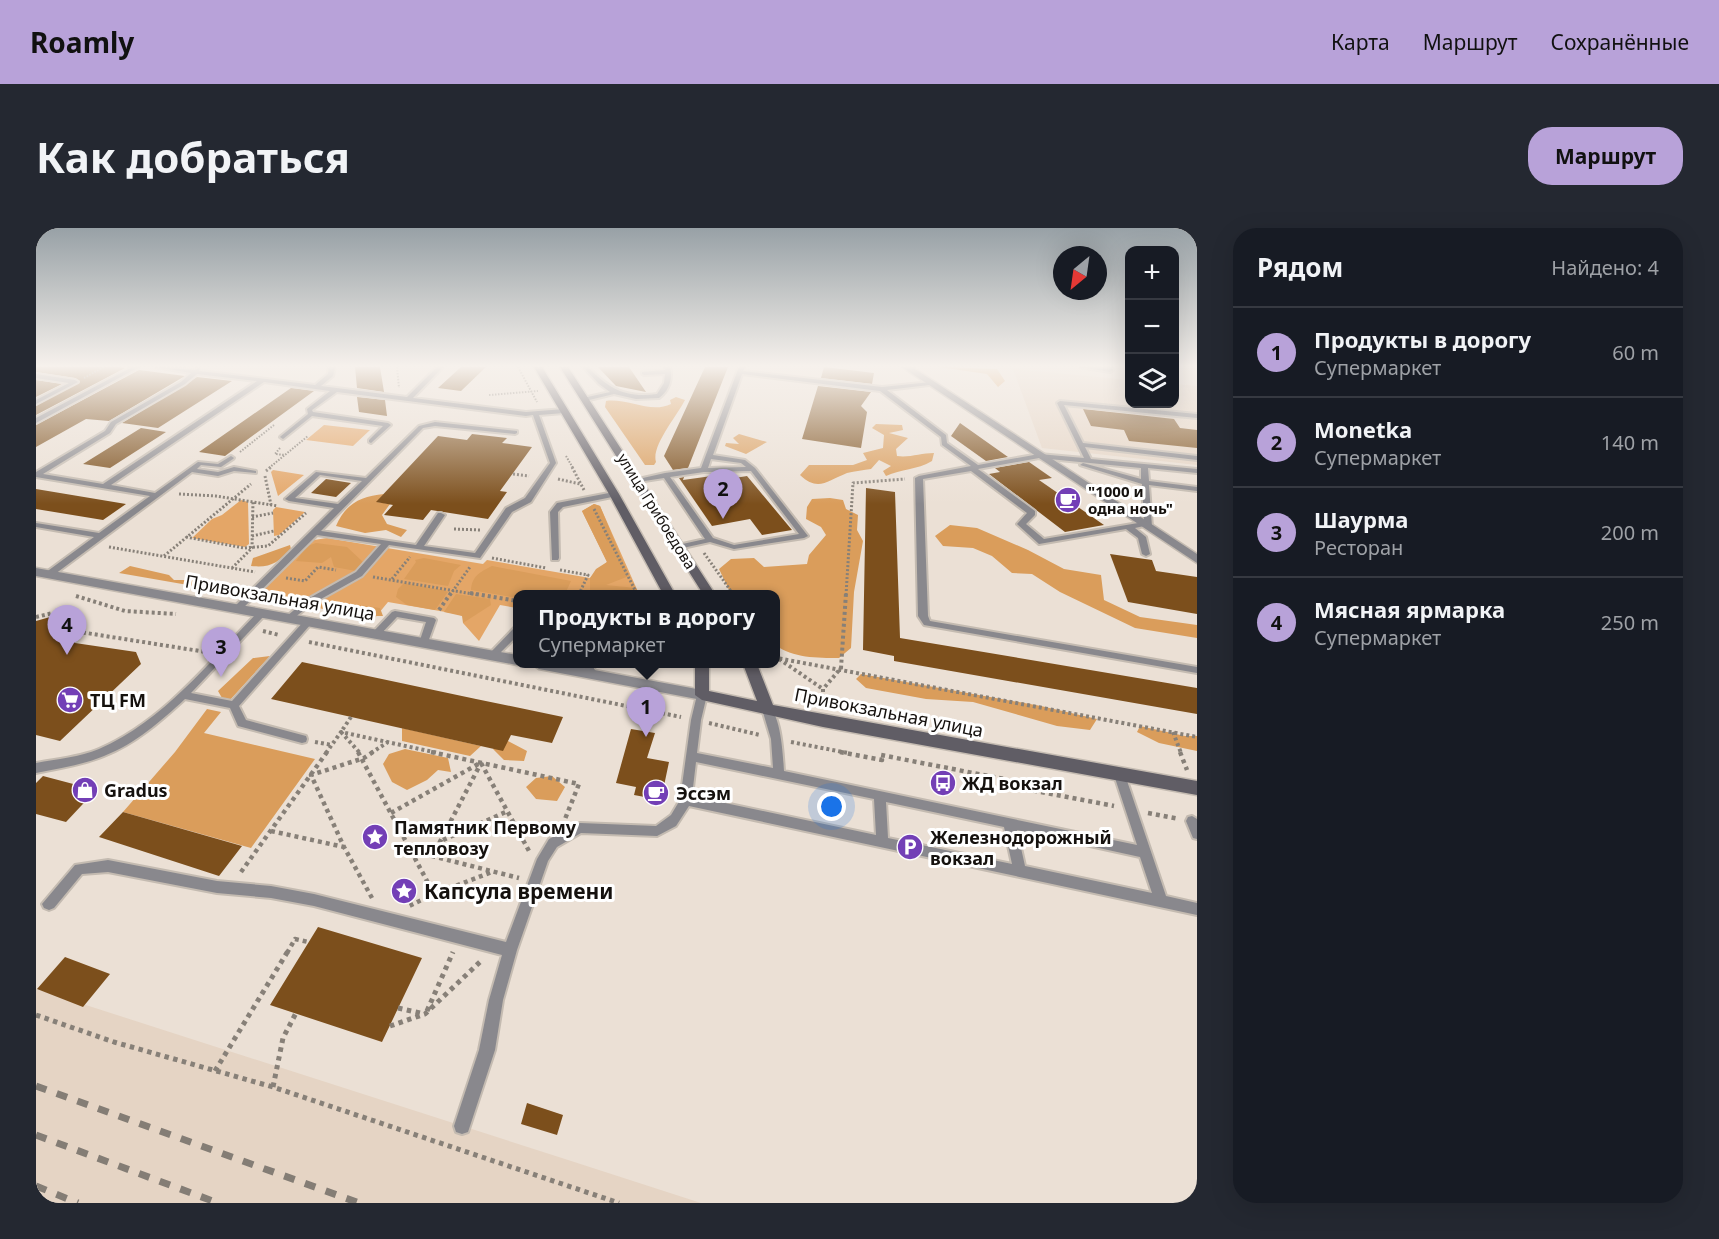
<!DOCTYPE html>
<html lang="ru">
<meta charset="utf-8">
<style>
:root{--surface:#171b24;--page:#242831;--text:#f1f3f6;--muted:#9ea1a6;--line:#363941;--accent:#b8a2d9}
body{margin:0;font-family:"Noto Sans",sans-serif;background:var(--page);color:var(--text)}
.controls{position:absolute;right:18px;top:18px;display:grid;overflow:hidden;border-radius:12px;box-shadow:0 6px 24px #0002}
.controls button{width:54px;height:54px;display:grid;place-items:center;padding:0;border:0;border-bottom:2px solid var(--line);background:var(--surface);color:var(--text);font:30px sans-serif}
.compass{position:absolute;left:1017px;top:18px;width:54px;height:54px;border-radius:50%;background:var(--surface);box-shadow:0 6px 24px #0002;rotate:209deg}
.you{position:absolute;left:796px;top:579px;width:21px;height:21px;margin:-15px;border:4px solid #fff;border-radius:50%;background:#1a73e8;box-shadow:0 0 0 9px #1a73e833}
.badge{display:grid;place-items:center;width:39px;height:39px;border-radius:50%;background:var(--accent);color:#111;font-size:20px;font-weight:700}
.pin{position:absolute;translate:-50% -50px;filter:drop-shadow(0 2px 3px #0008)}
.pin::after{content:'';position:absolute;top:32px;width:21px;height:18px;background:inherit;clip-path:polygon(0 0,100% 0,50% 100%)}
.popup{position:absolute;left:477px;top:362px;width:267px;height:78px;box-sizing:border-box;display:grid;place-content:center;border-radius:12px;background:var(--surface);filter:drop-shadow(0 2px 4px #0005);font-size:20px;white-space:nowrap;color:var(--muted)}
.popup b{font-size:22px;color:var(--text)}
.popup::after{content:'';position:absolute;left:50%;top:100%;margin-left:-12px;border:12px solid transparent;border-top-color:var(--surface)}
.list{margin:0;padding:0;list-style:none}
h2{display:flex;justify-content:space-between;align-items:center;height:78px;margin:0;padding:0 24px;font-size:26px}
h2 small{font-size:20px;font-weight:400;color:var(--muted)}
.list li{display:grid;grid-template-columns:39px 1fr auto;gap:18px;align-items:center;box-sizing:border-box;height:90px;padding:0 24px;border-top:2px solid var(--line)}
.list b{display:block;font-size:22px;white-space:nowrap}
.list p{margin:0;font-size:20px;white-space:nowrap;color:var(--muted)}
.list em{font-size:20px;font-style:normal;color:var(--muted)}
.icon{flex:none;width:33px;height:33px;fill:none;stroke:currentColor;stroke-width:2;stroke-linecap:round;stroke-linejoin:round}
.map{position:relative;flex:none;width:1161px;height:975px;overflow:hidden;border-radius:24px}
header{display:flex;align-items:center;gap:36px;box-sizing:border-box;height:84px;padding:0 30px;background:var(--accent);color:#111}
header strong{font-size:28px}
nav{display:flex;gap:33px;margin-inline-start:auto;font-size:21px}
.intro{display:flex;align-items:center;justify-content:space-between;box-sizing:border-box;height:144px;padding:0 36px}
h1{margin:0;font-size:42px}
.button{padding:15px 27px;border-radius:24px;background:var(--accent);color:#111;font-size:21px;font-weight:700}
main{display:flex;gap:36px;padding:0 36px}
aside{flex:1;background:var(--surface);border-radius:24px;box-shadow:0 6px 24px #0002}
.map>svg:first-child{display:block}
</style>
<header>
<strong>Roamly</strong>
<nav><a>Карта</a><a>Маршрут</a><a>Сохранённые</a></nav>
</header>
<div class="intro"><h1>Как добраться</h1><a class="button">Маршрут</a></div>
<main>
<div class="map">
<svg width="1161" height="975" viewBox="0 0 1161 975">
<rect width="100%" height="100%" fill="#ebe0d5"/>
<!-- built -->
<path fill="#e5d4c4" d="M977 141 1093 152 1094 176H1138L1139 156 1161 158V237L1006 220Z
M0 761 529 931 665 975H0Z"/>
<!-- green -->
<path fill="#e4a667" d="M288 197 333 202H334L317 218 270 212Z
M237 242 268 247 242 268 235 244Z
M205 272 212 274 213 316 209 319 156 310 176 291 186 287Z
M558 276 564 278 603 366H481V380L464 377 443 413 427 395V388L421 386 352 374 338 391 221 368 278 312 291 310 447 336 451 332 554 350 571 334 546 283Z
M240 279 269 284 243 307 238 308 237 282Z"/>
<!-- forest -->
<path fill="#da9d5b" d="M903 139 961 141 969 153 962 159 951 146Z
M640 169 649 172C641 188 615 218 620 234L618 237H609L569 179 570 173C591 170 615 186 635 176L634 172Z
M840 196 866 197 867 202 853 205 872 210 860 221 861 228C873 230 885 225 898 225L896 233C881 242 865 241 850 248L847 243 855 238 843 232 835 241C828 242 819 243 811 245 791 253 782 264 764 247L773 237H817L831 232 827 225 847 220 848 207 836 200Z
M703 206 731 214 710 226 689 218 690 215 703 216 697 210Z
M348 266 341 274 354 276 346 287 351 296 371 302 365 309 350 302 329 305 300 298C309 276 325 268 348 266Z
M794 270 807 272 810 281 822 287 821 302 827 313 818 364 815 420 803 430C781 430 757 430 739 417V366H695L683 341 695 331 718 330 728 339 771 336 773 327 790 307 785 299 770 291 771 279 776 271Z
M558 276 564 278 593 348 570 357 600 360 603 366H554V350L560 341 571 334 546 283Z
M914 297 941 300 992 322 1028 341 1065 347 1068 372 1104 389 1161 397V410L1099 400 1024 364 996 346 976 345 956 328 937 320 907 318 899 308Z
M280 315 311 319 327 334 320 343 298 339 295 329 286 335 260 333 271 318Z
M254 317 255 321C242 335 234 340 215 338L217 330Z
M388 330 425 337 418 343 412 358 368 351 380 334 379 332Z
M94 338 133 347 138 352H178L188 358 204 359 198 365 83 345Z
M456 338 535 353 529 366H481V370L435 362C436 348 444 344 456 338Z
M368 355 407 362 412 364 399 382 371 377 360 369 362 361Z
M420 366 454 371 455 377 427 395 426 388 408 384Z
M293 373 344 380 347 388H327L283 379Z
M234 428 194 472 186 470 182 463 217 430Z
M825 446 1005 478 1061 491 1054 502 1021 498 937 474 890 471 830 460 820 451Z
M171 481 185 484 168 505 279 531 215 620 87 584 139 524Z
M1104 498 1149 508H1161V523L1123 515 1101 504Z
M366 500 445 518 434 528 366 513Z
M472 513 491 523 488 533 468 532 457 521Z
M369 521 412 530 415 544 402 542 391 552 371 562 356 554 347 536 353 526Z
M516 548 529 559 521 573 500 571 490 559 500 550Z"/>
<!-- building -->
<path fill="#7c4f1c" d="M0 139H83L89 140 0 187V178L44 153 39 150 0 144Z
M319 139H344L348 164 321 160Z
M425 139H450L425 163 402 160Z
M562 139H593L610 164 580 158Z
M669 139H692L652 240 637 242 628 228Z
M788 139 838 145 836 156 785 150Z
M103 142 149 148 73 193 50 191 0 219V197Z
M161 149 196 153 122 200 86 195Z
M0 152 26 156 0 169Z
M782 158 835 164 825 178 831 184 825 220 766 211Z
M255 160 278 163 189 228 163 224Z
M321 169 349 172 351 188 323 184Z
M1047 181 1138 191 1144 200 1161 202V220L1093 213 1088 202 1055 198Z
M924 195 972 229 950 233 915 208Z
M105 200 130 204 74 240 47 236Z
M436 206 471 210 466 215 496 219 464 263 471 264 452 291 395 282 387 292 348 287 357 277 340 274 402 208 431 212Z
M993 234 1016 250 1003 252 1068 297 1029 304 953 246 964 244 959 240Z
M683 247 687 252 711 248 756 302 726 307 714 291 676 298 643 250 648 249 647 252Z
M290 251 315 255 300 269 275 265Z
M830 260 859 264 864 410 1161 460V486L858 433V428L827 422Z
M0 261 90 276 67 292 0 281Z
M1074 326 1116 332 1120 343 1161 349V386L1092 374Z
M14 389 30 391 39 415 100 424 105 436 24 513 0 507V393Z
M266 434 440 471 527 489 516 515 475 507 467 523 235 471Z
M595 501 619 505 611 530 633 534 625 572 598 567 600 559 580 555Z
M7 548 60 562 30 594 0 586V555Z
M87 584 206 618 183 648 63 609Z
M282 699 386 730 346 814 234 777Z
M29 729 74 746 47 779 1 761Z
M491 875 527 887 521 907 485 896Z"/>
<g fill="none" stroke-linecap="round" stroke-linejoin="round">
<!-- service casing -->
<g stroke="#c4bbb1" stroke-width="4">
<path id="service" d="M96 139H103L0 195V190Z
M120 139 159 142 162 140 164 143 279 157 292 146 293 139H299L297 148 285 158 371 169 401 139H407L377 170 490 184 528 181 531 183 528 185 503 187 520 235 495 274 476 284 444 330 353 317 326 348 276 376 254 393 249 390 251 388 270 372 320 344 345 316 281 307 204 383H198L197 381 198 379 298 280 253 273 249 271 280 244 330 250 383 198 399 194 481 203V205L479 206 399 198 387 200 285 303 380 317 402 285H405L409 287 388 318 439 325 470 280 489 270 514 235 497 187 490 188 301 164 276 182 277 184 352 195 355 197 335 215 333 214V212L347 198 276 188 247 211 244 209 245 208 272 186 271 181 294 163 228 154 75 257 119 265 162 234 182 236 195 228 198 230 197 231 185 239 165 237 161 241 182 244 198 239 220 243V245L198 243 182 248 156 244 15 349H9V345L58 309 0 299V295L63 305 114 268 0 249V244L69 203 75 194 145 154 155 145ZM161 146 221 153 67 256 7 246 74 205 80 196 149 156ZM284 247 326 253 302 276 259 270Z
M547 139H552C574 162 590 170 621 166L628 155 629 146 608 147 606 146V144L629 142 628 139H634C637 151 633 163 623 170L600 171 578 166 549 173 547 172V170L574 164 563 156Z
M703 139H709L707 143 846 159 895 154 896 155 893 157 851 162 910 207 911 215 942 237 1003 226 1048 230 1021 175 1024 173 1161 186V190L1028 177 1047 215 1161 228V232L1049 219 1055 231 1161 241V245L1112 240 1113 253 1161 259V263L1113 257 1116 299 1112 301 1108 298 1099 300 1110 309 1114 326 1110 328 1106 326 1102 310 1090 301 1003 316 981 296 991 285 935 243 887 251 892 388 894 393 1161 439V445L888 397 882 388 879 250 883 248 935 238 906 217 905 209 844 163 706 146 677 227 709 232 719 240 772 308 768 310 698 321 674 314 642 321V317L669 311 628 250 602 254 598 252 629 245 665 240ZM1003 230 1105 240V251L1047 235 1044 237 1106 256 1108 294 1008 311 990 296 999 287V283L942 241ZM675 231 705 235 710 239 672 240ZM715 243 763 306 698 317 677 310 634 249 668 244Z
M1044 139H1075L1077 142 1074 144Z
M0 146 39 152 42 154 0 176V172L33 155 0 150Z
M578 264H581V268L527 279 522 284 523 330 522 332H516L514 284 521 275Z
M226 382 229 383 231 385 229 387 155 465 196 473 269 392H275L277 394 275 396 203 478 210 492 270 508 271 511 270 514 266 515 202 498 194 480 149 471C125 493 99 516 68 528 47 537 23 540 0 545V535C21 531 44 529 63 521 128 493 175 432 223 383Z
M359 383 398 390 400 392 391 417 388 418 383 415 390 394 361 389 343 408H337L335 406 337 404 356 384Z
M481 399V408L460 429H454L452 427 454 425 478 400Z
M545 436H555L561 445 559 447H553Z
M666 463 671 467 665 492 661 525 737 540 735 511 726 481 731 477C745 484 747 528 748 543L1101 617 1078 547 1080 544 1084 542 1088 544 1130 668 1161 675V687L653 578 640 598 621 608 545 605 521 619 512 633 481 722 467 772 459 822 434 898 432 904 426 906 420 904 418 898 443 822 453 772 466 727 278 678 235 670 181 665 72 644 46 646 18 680 13 682 8 680 6 676 39 637 72 632 181 653 235 658 278 666 470 714 501 631 513 611 544 595 620 598 635 587 644 572 655 492 661 467ZM660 534 838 571 840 607 656 568ZM850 574 968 599 976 636 852 610ZM981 602 1104 629 1116 665 989 638Z
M1156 588 1161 591V611L1157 610 1150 593 1152 589Z"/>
</g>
<!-- minor casing -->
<g stroke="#c4bbb1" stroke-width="3">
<path id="minor" d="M866 139H876L1161 326V335Z"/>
</g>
<!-- tertiary casing -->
<g stroke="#c4bbb1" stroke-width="3">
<path id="tertiary" d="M0 340 481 427V436H486L481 437 0 348Z
M496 436H526L666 462 673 467 666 472 503 441Z"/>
</g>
<!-- secondary casing -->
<g stroke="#c4bbb1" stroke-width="3">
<path id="secondary" d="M498 139H506L583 266 639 366H627L573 266Z
M524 139H532L679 366H667Z
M659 436H673V463L721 473 707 436H721L737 477 1161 553V567L787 499 666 472 659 467Z"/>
</g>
<!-- path-far4 -->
<path stroke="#878078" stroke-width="2" stroke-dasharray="1.5 1.5" stroke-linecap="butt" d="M361 139 363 160
M482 139 501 174
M48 150 68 139
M453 167 502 163
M244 220 239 226 249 227
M204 224 238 197
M530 228 537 240
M233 240 272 208"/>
<!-- path-far3 -->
<path stroke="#878078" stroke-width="3" stroke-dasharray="2 2" stroke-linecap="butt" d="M536 239 548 262
M230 243 235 239
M477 246 493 248
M229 248 235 277
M522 251 544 256
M143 266 180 268 242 278
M558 281 601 366
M216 289 237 285
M418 301 444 302
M216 308 238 303
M150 309 208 320 232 318 270 285
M73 319 219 344
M668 325 697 366
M128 328 215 256
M456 330 510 340
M196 340 216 320 217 273
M524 342 552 347 543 366
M337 349 443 367
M250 350 269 353 282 339 300 342
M356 351 374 329
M414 367 434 339
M810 367 817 255 869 251"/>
<!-- path-far2 -->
<path stroke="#878078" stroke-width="4" stroke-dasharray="3 3" stroke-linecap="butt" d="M434 365 481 373
M40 368 89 383 140 386
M403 382 415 365
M0 389 17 385 41 389 44 404 170 424
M227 403 243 407
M273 414 645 489
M739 427 741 430 1161 509
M743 431 787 461
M787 476V461L805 440 810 365
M315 489 305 504 324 525
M673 495 724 507
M1137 504 1145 525
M279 514 296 517
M755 514 812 525
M290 525 305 504 402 525
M335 525 352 514"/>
<!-- path-far1 -->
<path stroke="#878078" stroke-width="4.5" stroke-dasharray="4 4" stroke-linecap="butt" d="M322 524 398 666 371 679
M395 524 543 556 529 591
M804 524 846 532 845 527 968 551 969 557 1078 578
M1144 524 1151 542
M445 535 493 623
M355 585 444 535
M1112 585 1143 591
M235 603 308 619
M407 612 472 583
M380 624 483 650
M396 629 445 535
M205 644 291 524
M398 666 456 644
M336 670 308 619 275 547 328 530 337 524
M251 725 259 711 272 714"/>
<!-- path -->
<path stroke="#878078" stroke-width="5" stroke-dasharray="4.5 4.5" stroke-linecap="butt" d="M362 780 388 786
M391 783 417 724
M0 787 78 814 237 859 583 975
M354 798 389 786 446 732
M179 843 252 723
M237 859 247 810 260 785"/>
<!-- service -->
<use href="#service" fill="#89888d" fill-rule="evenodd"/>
<!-- minor -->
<use href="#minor" fill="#89888d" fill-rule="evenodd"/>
<!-- tertiary -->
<use href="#tertiary" fill="#89888d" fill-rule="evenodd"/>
<!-- secondary -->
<use href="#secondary" fill="#605d65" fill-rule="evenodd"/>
<!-- rail -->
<path stroke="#847d75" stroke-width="7" stroke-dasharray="11 11" stroke-linecap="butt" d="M0 858 323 975
M0 907 182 975
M0 958 42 975"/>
</g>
<!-- sky -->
<linearGradient id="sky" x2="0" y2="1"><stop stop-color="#98a1a6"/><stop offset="0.5" stop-color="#f6f1ec"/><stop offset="1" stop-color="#f6f1ec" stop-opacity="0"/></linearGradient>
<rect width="1161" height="276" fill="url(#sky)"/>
<!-- icons -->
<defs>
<g id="cafe-disc" transform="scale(1.35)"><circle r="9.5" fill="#733fb6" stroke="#fff"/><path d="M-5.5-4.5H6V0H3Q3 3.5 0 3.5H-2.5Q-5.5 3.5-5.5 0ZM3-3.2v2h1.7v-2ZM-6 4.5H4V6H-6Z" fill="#fff"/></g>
<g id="supermarket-disc" transform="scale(1.35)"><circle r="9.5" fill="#733fb6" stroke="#fff"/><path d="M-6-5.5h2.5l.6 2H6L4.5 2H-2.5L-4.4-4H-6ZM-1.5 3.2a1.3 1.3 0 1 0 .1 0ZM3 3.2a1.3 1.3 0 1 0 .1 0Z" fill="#fff"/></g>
<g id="bus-disc" transform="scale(1.35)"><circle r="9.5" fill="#733fb6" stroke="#fff"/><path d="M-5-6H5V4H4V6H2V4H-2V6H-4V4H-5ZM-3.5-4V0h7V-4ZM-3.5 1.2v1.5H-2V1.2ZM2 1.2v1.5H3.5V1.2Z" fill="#fff"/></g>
<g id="shop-disc" transform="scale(1.35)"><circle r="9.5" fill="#733fb6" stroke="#fff"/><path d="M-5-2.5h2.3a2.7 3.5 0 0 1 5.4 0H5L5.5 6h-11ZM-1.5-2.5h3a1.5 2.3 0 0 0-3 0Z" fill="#fff"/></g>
<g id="sight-disc" transform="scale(1.35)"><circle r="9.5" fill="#733fb6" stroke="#fff"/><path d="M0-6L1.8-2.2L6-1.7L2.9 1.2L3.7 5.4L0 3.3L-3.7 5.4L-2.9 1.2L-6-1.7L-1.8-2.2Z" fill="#fff"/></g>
<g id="parking-disc" transform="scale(1.35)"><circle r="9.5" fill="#733fb6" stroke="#fff"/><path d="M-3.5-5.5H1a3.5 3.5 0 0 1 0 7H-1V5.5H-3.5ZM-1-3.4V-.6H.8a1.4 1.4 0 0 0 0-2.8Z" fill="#fff"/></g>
</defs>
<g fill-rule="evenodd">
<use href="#cafe-disc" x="1032" y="272"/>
<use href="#supermarket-disc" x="34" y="472"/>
<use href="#bus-disc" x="907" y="555"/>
<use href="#shop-disc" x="49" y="562"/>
<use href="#cafe-disc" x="620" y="565"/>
<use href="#sight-disc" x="339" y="609"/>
<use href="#parking-disc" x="874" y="619"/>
<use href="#sight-disc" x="368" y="663"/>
</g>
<g text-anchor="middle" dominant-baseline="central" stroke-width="6" stroke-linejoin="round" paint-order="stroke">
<!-- far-poi labels -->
<g font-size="15" font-weight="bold" fill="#15110e" stroke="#fff" text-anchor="start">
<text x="1052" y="263">"1000 и<tspan x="1052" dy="17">одна ночь"</tspan></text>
</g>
<!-- far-street labels -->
<g font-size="15" fill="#15110e" stroke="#fff">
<text transform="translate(621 283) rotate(58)">улица Грибоедова</text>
</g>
<!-- street labels -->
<g font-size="18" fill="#15110e" stroke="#fff">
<text transform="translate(244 369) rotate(10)">Привокзальная улица</text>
<text transform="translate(853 484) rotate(11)">Привокзальная улица</text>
</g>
<!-- poi labels -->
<g font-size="18" font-weight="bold" fill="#15110e" stroke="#fff" text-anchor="start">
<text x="54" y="472">ТЦ FM</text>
<text x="926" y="555">ЖД вокзал</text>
<text x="68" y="562">Gradus</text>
<text x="640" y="565">Эссэм</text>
<text x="358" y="599">Памятник Первому<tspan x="358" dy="21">тепловозу</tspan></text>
<text x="894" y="609">Железнодорожный<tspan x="894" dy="21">вокзал</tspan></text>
</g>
<!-- near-poi labels -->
<g font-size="21" font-weight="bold" fill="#15110e" stroke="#fff" text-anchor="start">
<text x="388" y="663">Капсула времени</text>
</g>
</g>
</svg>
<div class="controls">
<button>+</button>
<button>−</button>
<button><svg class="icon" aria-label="layers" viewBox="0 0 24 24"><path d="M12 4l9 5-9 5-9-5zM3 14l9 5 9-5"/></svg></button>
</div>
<svg class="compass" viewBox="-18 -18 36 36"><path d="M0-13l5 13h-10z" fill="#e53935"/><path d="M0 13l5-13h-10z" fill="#9ea1a6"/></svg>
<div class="you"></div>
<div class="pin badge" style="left:610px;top:509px">1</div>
<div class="popup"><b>Продукты в дорогу</b>Супермаркет</div>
<div class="pin badge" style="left:687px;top:291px">2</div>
<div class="pin badge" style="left:185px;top:449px">3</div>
<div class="pin badge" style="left:31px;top:427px">4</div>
</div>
<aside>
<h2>Рядом<small>Найдено: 4</small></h2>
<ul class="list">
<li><span class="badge">1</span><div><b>Продукты в дорогу</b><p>Супермаркет</p></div><em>60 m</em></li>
<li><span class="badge">2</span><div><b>Monetka</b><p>Супермаркет</p></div><em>140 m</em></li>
<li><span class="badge">3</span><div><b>Шаурма</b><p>Ресторан</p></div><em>200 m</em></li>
<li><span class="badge">4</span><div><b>Мясная ярмарка</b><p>Супермаркет</p></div><em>250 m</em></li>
</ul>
</aside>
</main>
